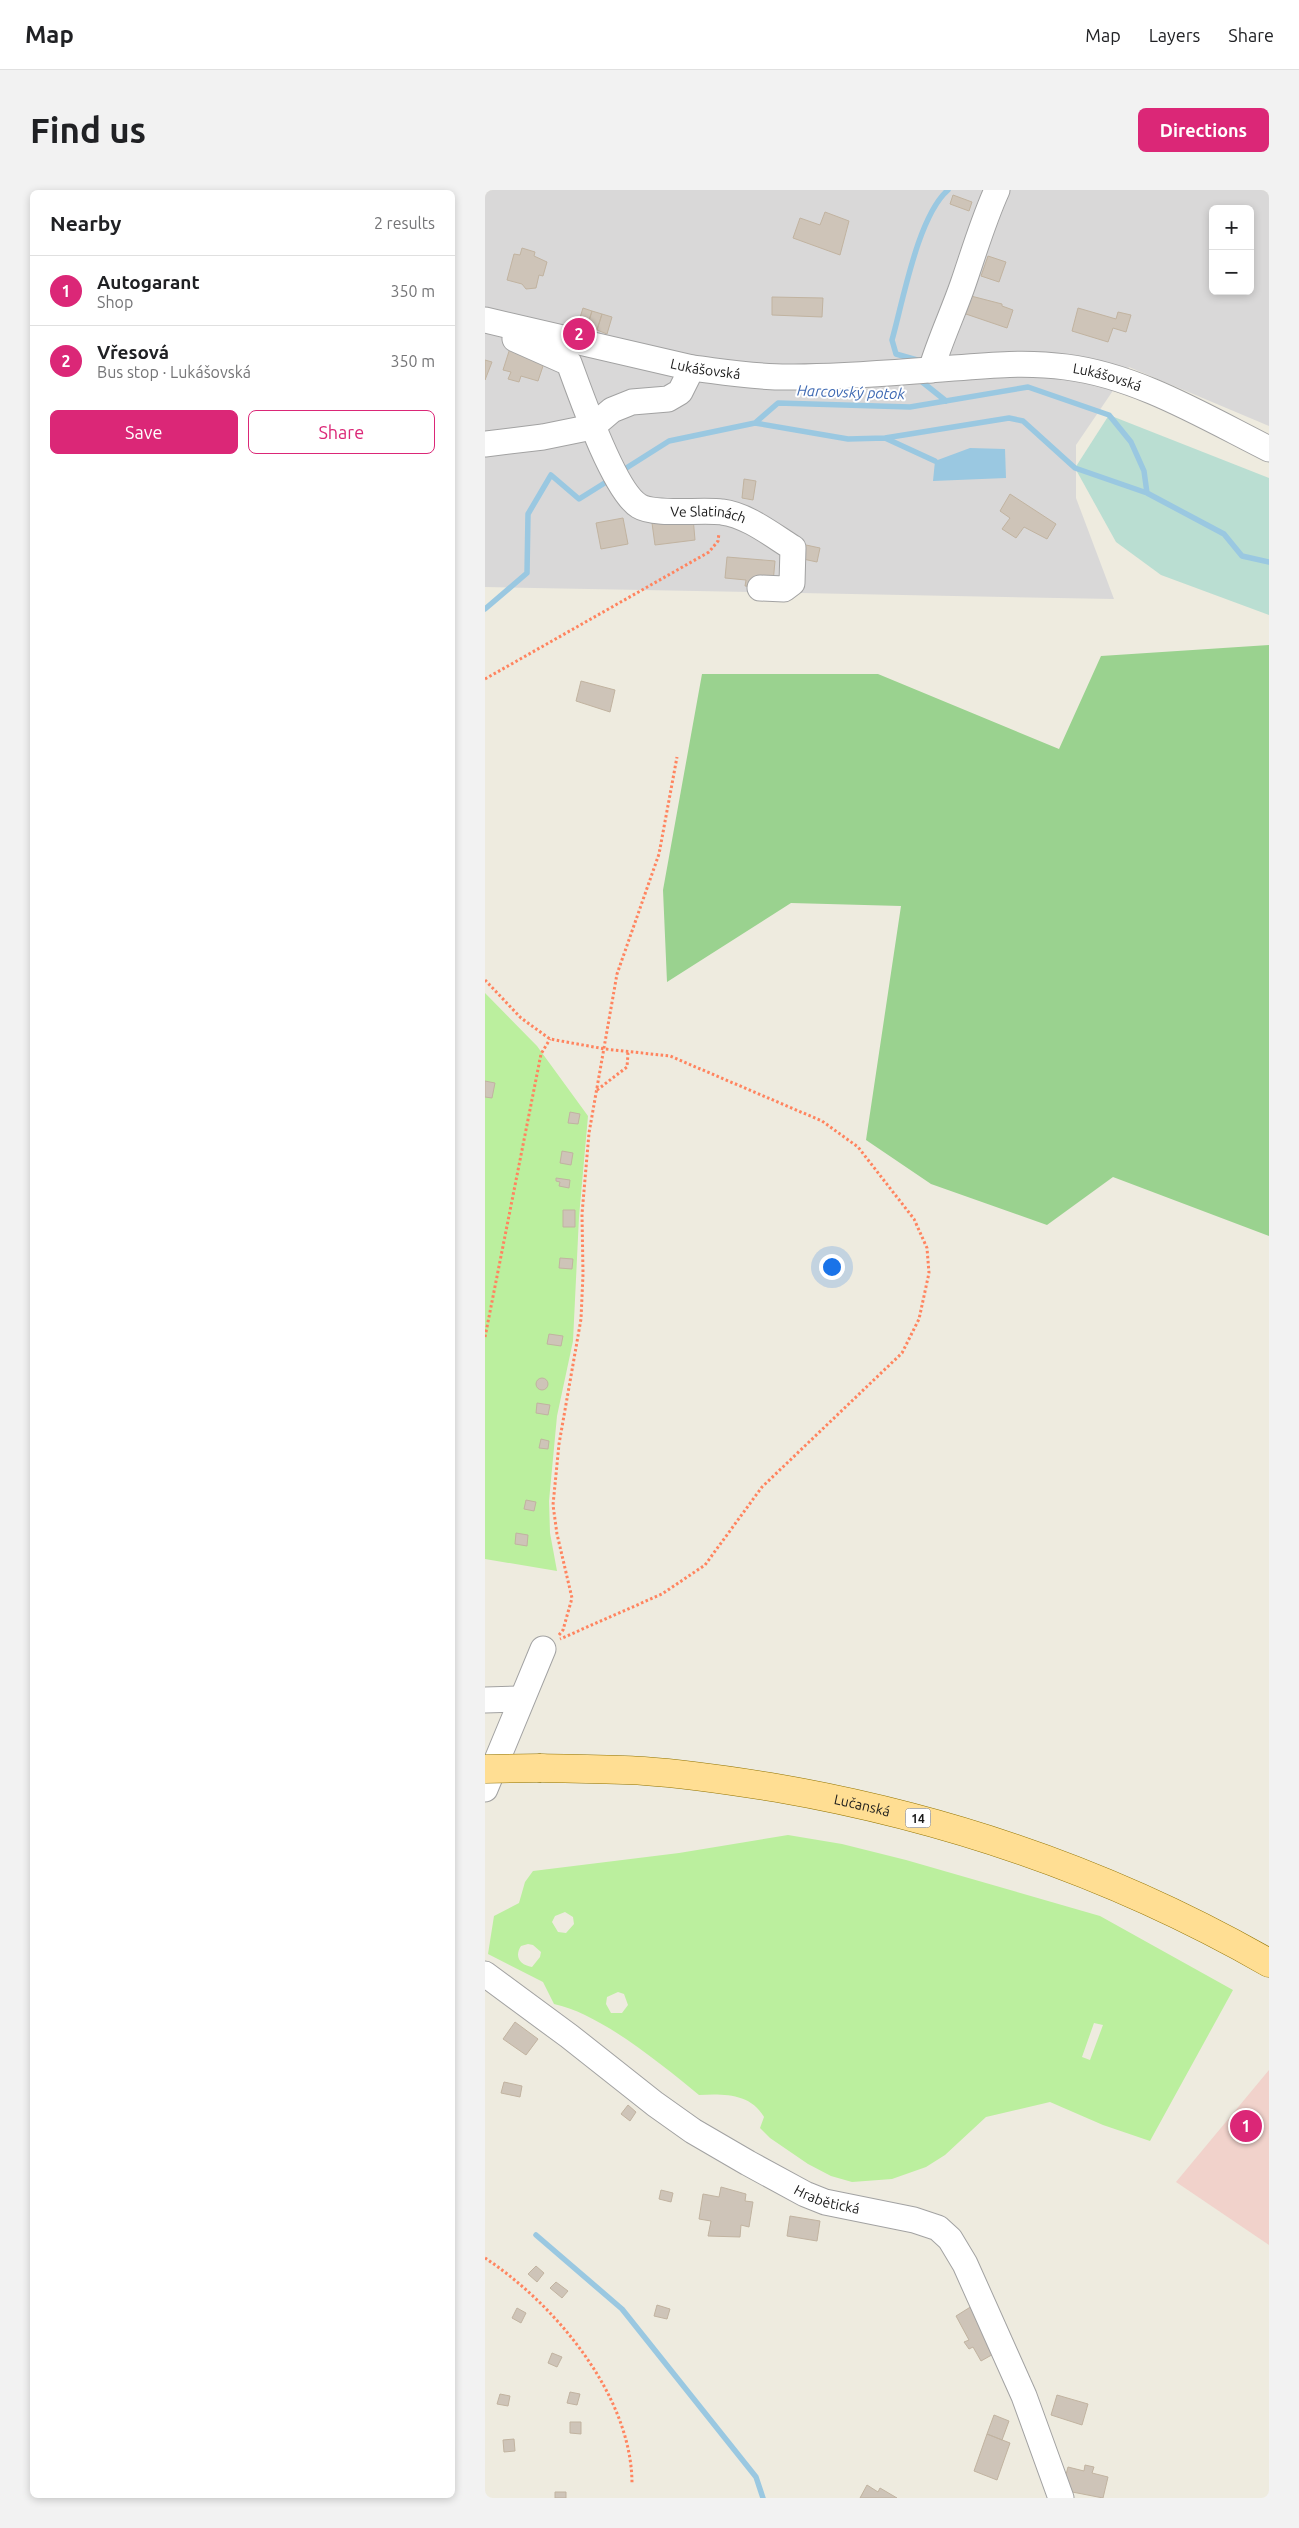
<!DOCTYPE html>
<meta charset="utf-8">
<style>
:root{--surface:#fff;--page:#f2f2f2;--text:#202124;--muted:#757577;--line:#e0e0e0;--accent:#db2777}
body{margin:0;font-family:Ubuntu,sans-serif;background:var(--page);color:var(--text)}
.controls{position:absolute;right:15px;top:15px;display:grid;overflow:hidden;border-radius:8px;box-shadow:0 2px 8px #0003}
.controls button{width:45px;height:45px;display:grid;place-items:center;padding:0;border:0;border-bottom:1px solid var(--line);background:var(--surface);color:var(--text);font:25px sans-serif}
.you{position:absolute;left:346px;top:1076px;width:18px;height:18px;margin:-12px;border:4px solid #fff;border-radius:50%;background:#1a73e8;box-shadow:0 0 0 8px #1a73e833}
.badge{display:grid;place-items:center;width:32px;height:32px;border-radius:50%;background:var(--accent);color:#fff;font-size:16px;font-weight:700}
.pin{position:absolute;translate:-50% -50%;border:2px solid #fff;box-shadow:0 1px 5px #0006}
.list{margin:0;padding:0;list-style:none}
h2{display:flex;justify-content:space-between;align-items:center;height:65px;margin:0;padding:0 20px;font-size:21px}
h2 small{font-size:16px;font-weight:400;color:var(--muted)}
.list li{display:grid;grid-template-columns:32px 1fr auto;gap:15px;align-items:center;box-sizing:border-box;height:70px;padding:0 20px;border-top:1px solid var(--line)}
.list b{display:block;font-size:19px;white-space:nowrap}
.list p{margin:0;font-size:16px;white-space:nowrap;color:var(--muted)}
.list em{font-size:16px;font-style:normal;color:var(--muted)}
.actions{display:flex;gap:10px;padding:15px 20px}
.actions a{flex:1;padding:11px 0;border:1px solid var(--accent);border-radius:8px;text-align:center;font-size:18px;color:var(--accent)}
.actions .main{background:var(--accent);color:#fff}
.map{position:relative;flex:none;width:784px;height:2308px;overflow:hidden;border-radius:8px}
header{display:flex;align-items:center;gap:30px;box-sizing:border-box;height:70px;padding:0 25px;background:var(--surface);border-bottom:1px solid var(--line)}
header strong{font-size:24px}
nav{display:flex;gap:28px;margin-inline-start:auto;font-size:18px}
.intro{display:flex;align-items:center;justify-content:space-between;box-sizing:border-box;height:120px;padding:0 30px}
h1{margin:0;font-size:35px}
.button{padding:12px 22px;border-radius:8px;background:var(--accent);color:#fff;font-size:18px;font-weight:700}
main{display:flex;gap:30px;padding:0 30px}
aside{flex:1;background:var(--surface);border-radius:8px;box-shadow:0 2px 8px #0003}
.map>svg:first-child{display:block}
</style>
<header>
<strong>Map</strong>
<nav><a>Map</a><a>Layers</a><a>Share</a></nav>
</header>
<div class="intro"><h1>Find us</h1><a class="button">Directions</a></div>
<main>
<aside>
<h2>Nearby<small>2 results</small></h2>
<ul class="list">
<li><span class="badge">1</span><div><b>Autogarant</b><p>Shop</p></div><em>350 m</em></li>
<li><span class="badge">2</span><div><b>Vřesová</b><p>Bus stop · Lukášovská</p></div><em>350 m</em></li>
</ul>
<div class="actions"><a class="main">Save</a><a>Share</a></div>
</aside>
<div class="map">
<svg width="784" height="2308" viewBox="0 0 784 2308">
<rect width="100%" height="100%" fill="#eeebdf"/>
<!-- residential -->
<path fill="#d9d8d8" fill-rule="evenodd" d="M0 0H784V236L644 177 591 255V308L629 409 0 397ZM728 19H765V101H728Z"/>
<!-- commercial -->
<path fill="#f1d2cb" d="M784 1880V2055L691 1992Z"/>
<!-- grass -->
<path fill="#bbef9e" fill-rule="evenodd" d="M0 803 52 856 103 926 94 1027 88 1151 72 1226 64 1311 65 1343 72 1381 0 1369Z
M303 1645 357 1654 421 1670 615 1726 748 1800 665 1951 618 1935 565 1912 501 1927 460 1965 441 1977 407 1989 367 1992 346 1986 323 1974 285 1948 275 1938 279 1927C265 1903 238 1904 214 1905 176 1874 116 1824 69 1814L58 1792 3 1764 9 1726 34 1713 40 1692 48 1681 194 1663ZM80 1722 88 1727 89 1734 81 1743 73 1742 67 1732 70 1726ZM43 1754 48 1755 56 1762 55 1767 47 1777C35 1775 29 1767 36 1756ZM133 1802 139 1804 143 1815 137 1823H126L121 1814 122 1807ZM609 1833 618 1835 605 1870 597 1867Z"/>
<!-- forest -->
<path fill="#9ad28f" d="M784 455V1046L628 987 562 1035 446 994 381 950 416 716 306 713 182 792 178 700 217 484H393L574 559 616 466Z"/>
<!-- wetland -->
<path fill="#baded2" d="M624 225 784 288V425L676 385 631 352 590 278Z"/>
<!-- water -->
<path fill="#9ac8e1" d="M485 258 520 259 521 288 448 291 450 271Z"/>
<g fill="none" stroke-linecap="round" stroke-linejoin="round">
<!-- stream -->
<path stroke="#9ac8e1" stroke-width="5.5" d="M432 170 411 164 407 150C418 111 433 26 463 0
M436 191 461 211
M270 233 363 249 400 248 524 228 538 231 590 278 662 303
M400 248 450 271
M135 282 184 251 270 233 293 213 425 217 543 197 624 225 646 252 659 281 662 303 739 344 757 366 784 372
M0 419 42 383 43 324 66 285 94 309 126 289
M51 2045 137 2119 271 2287 278 2308"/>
</g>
<!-- building -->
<path fill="#cec4b8" stroke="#c1b3a0" d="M468 5 487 12 484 21 465 14Z
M340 22 364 31 355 65 308 48 315 28 335 35Z
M37 58 50 62 49 66 62 72 58 86 54 85 51 98 41 99 37 94 22 90 29 64 35 65Z
M503 66 521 72 514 92 496 86Z
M486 106 517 114V116L528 120 522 138 475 122Z
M287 107 338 108 337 127 287 125Z
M98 118 107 121 102 137 93 134Z
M593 118 631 129 633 122 646 125 641 142 628 138 623 152 587 141Z
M107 121 117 124 112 140 102 137Z
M117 124 127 127 122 144 112 140Z
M26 155 61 167 53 191 36 186 34 192 23 189 26 182 18 180Z
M0 170 7 172 0 190Z
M259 289 271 291 268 310 257 308Z
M525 304 571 334 562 349 539 337 531 348 517 339 525 328 515 321Z
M208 327 210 350 170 355 167 333Z
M138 328 143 354 116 359 111 333Z
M321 355 335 358 332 372 318 369Z
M242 367 290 371 288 393 271 397 260 396 261 390 240 388Z
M96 491 130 500 125 522 91 511Z
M0 891 10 893 7 908 0 907Z
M85 922 95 924 93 934 83 933Z
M77 961 88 963 86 975 75 973Z
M71 988 85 990 84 998 74 996 75 992 71 991Z
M78 1020H90V1037H78Z
M75 1068 88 1069 87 1079 74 1078Z
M64 1144 78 1146 76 1156 62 1154Z
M51 1194a6 6 0 1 1 12 0a6 6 0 1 1-12 0Z
M52 1213 65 1215 63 1225 51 1223Z
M56 1249 64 1251 63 1259 54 1258Z
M41 1310 51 1312 49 1321 39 1319Z
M31 1343 43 1345 42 1356 30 1354Z
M30 1832 53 1849 41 1865 18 1849Z
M19 1892 37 1896 35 1907 16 1903Z
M143 1915 151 1922 145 1931 136 1924Z
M236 1997 261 2004 260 2011 268 2012 264 2037 256 2035 255 2047 223 2046 226 2031 214 2029 218 2004 234 2007Z
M176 2000 188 2003 186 2012 174 2009Z
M305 2026 335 2031 332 2051 302 2046Z
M51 2076 59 2083 52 2092 43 2084Z
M71 2092 83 2101 77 2108 65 2098Z
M172 2115 185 2119 182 2129 169 2126Z
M487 2116 512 2162 496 2171 488 2157 484 2159 479 2152 484 2150 471 2126Z
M32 2118 41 2123 36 2133 27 2128Z
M67 2163 77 2167 72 2177 63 2173Z
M85 2202 95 2204 92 2215 82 2213Z
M15 2204 25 2206 23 2216 12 2214Z
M572 2205 603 2214 597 2235 566 2225Z
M509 2225 524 2231 517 2250 502 2244Z
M85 2232H96V2244L85 2243Z
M502 2244 525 2253 512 2290 489 2281Z
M29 2249 30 2261 19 2262 18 2250Z
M600 2275 609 2277 607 2283 623 2287 618 2308 577 2300 583 2277 599 2281Z
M382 2295 393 2302 395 2298 412 2308H375Z
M70 2302H81V2308H70Z"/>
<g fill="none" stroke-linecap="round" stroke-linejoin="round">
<!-- minor casing -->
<g stroke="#a2a2a2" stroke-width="27">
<g id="minor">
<path id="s1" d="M0 130 207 178C240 182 275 188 309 187 349 187 390 184 430 181 481 178 530 170 581 177 653 186 720 227 784 259"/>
<path id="s2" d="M30 149 84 173C95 203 129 301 154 316 170 326 217 319 237 322 262 325 287 345 308 358L307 393 299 399 275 398"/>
<path d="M446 180C455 150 468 123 478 94 489 62 498 31 512 0"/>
<path d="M0 254 58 247 107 237 127 220 147 212 183 209 195 202 207 178"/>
<path d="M0 1510 36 1509"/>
<path d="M0 1599 58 1459"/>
<path id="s3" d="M0 1784 84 1846 170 1914 208 1941 263 1973 320 2004 340 2012 429 2030 453 2038 465 2049 480 2074 539 2206 576 2308"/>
</g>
</g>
<!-- major casing -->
<g stroke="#927400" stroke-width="29">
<g id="major">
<path id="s4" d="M56 1578C90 1579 125 1579 159 1581 204 1584 249 1591 292 1598 465 1628 632 1686 784 1773"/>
</g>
</g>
<!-- path -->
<path stroke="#ff845f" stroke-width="3" stroke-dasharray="2.5 2.5" stroke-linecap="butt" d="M0 489 224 362 233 351 234 343
M0 790 36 828 65 849 120 859 185 866 337 931 373 957 429 1029 442 1058 444 1083 434 1129 417 1163 277 1297 220 1375 177 1404 75 1449
M112 900 142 877 143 864 141 862
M0 1147 56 864 65 849
M74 1445 78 1440 87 1408 72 1344 68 1315 74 1254 96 1129 98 1084 97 1024 104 943 132 784 174 664 192 567
M0 2068C70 2114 147 2206 147 2294"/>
<!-- minor -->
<use href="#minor" stroke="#fff" stroke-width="25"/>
<!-- major -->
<use href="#major" stroke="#ffde93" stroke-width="28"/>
<!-- major-bridge casing -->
<g stroke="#927400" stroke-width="29" stroke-linecap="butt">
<path id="major-bridge" d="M0 1579 56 1578"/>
</g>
<!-- major-bridge -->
<use href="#major-bridge" stroke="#ffde93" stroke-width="28"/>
</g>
<g text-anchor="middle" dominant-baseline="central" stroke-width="4" stroke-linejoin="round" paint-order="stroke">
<!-- shield labels -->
<rect fill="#fff" stroke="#5f5f5f" stroke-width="1" x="420.5" y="1618.5" width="25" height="19" rx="4"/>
<g font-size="12" font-weight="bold" fill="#1b1b1b">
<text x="433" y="1628">14</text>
</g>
<!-- street labels -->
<g font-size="14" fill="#1b1b1b" stroke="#fff">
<text stroke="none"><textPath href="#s1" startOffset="226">Lukášovská</textPath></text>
<text stroke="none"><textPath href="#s1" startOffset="630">Lukášovská</textPath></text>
<text stroke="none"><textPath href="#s2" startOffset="290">Ve Slatinách</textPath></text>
<text stroke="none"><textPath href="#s4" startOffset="324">Lučanská</textPath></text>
<text stroke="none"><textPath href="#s3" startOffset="412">Hrabětická</textPath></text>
</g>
<!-- water labels -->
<g font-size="15" font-style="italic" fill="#3f6ab3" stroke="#fff">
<text transform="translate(366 202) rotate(2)">Harcovský potok</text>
</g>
</g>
</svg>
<div class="controls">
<button>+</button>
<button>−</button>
</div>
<div class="you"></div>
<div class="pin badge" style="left:761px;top:1936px">1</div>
<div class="pin badge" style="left:94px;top:144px">2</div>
</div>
</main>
